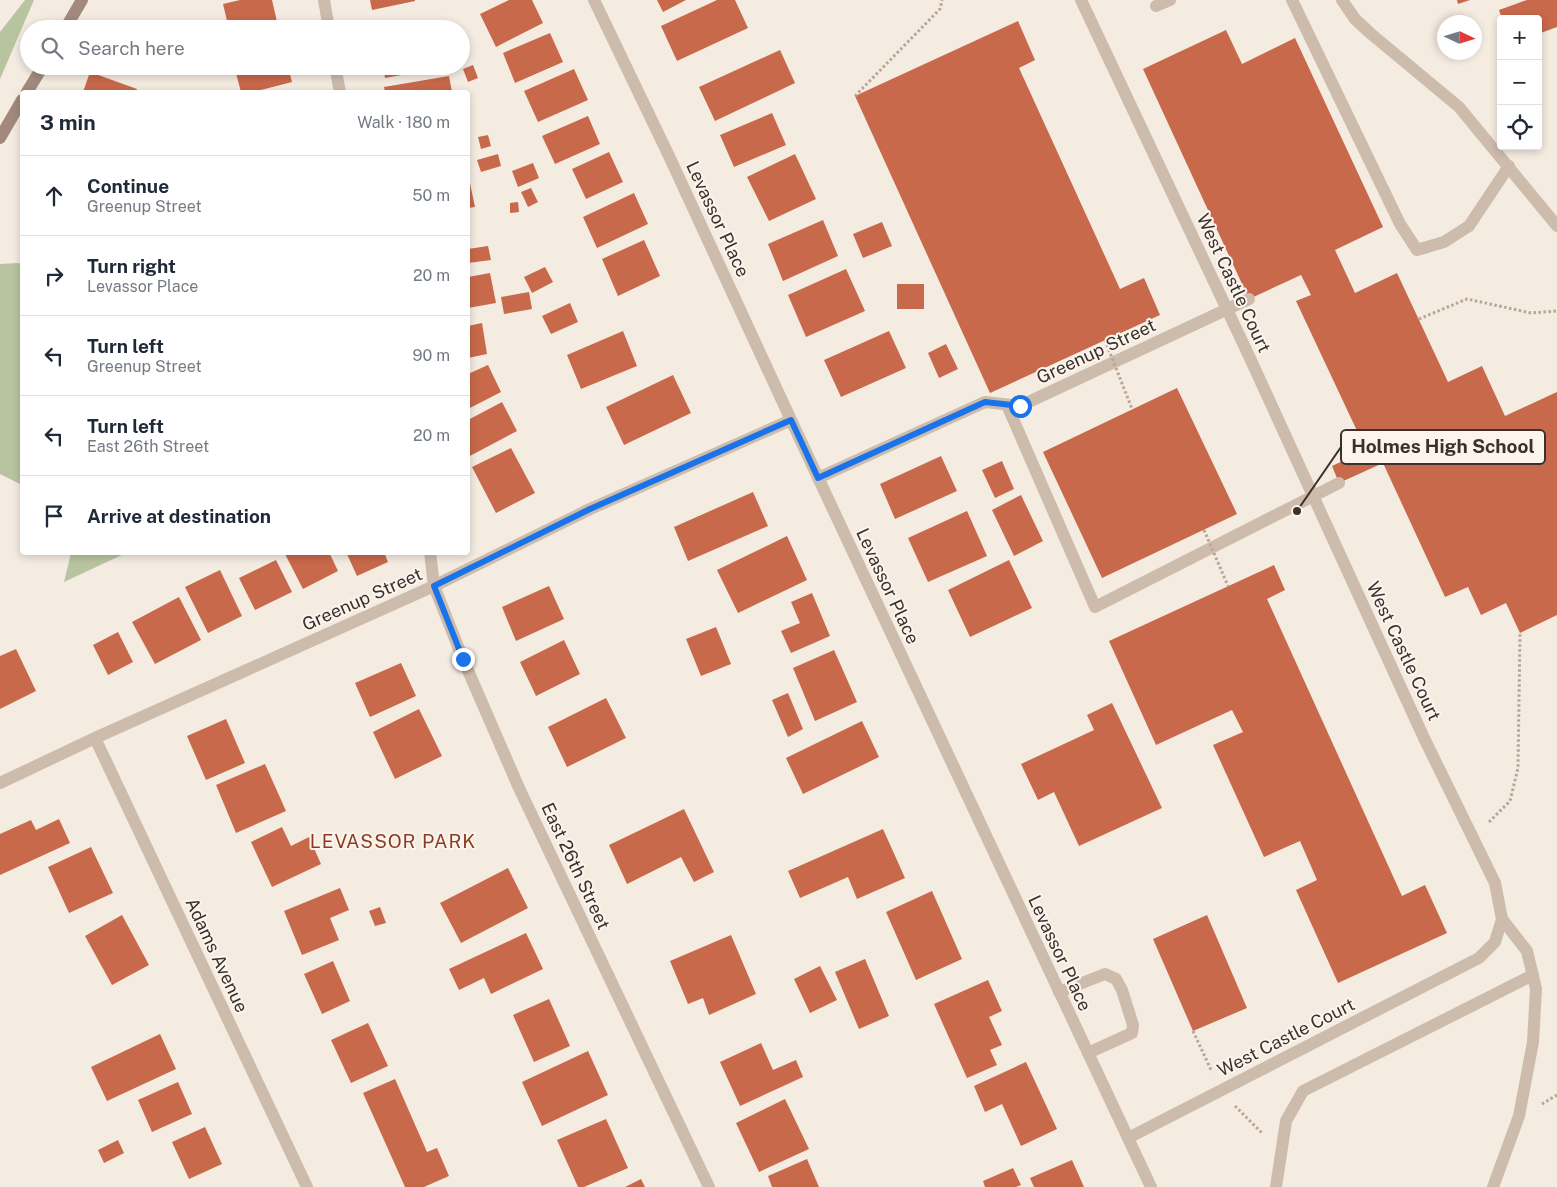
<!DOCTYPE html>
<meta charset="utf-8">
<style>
:root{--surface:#fff;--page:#f6f6f7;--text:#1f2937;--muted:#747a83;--line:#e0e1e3}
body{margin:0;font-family:"Public Sans",sans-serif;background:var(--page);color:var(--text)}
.controls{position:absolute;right:15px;top:15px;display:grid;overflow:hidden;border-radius:5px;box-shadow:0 2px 8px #0003}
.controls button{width:45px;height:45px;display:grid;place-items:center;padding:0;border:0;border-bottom:1px solid var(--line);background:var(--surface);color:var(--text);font:25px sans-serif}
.compass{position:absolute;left:1437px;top:15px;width:45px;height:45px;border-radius:50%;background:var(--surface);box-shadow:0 2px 8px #0003;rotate:94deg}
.stop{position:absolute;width:15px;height:15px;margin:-11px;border:4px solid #1a73e8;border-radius:50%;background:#fff}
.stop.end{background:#1a73e8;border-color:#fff;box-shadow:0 1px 5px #0008}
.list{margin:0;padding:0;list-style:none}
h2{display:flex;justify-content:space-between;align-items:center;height:65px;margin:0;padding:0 20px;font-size:21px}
h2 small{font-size:16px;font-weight:400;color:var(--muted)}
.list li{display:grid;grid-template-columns:32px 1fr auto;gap:15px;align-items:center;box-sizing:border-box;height:80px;padding:0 20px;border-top:1px solid var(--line)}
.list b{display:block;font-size:19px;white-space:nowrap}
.list p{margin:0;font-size:16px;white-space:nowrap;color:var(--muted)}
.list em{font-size:16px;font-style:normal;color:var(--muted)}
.icon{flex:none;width:28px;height:28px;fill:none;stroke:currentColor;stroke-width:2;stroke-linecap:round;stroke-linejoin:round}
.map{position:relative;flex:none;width:1557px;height:1187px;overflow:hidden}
.search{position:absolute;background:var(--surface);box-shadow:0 2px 8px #0003;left:20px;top:20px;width:450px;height:55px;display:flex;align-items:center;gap:12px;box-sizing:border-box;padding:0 18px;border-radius:28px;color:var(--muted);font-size:19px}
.panel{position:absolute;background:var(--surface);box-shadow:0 2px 8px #0003;left:20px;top:90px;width:450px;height:465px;border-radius:5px}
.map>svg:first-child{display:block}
</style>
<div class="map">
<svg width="1557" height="1187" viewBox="0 0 1557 1187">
<rect width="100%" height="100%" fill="#f4ebe1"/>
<!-- green -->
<path fill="#b8c4a0" d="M25 0H34L0 79V32Z
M18 263 22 264V485L0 474V264Z
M71 553V552L126 553 64 582Z"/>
<!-- building -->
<path fill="#c8694b" d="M240 0H272L278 26 264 29H229L223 4Z
M370 0H415V1L372 10Z
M509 0H532L543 23 496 47 480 14Z
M657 0H686L663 12Z
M717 0H735L748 28 677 61 661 26Z
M1457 0H1470L1458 4Z
M1527 0H1557V27L1538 34V19H1502L1499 10Z
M1018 21 1035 60 1019 68 1120 289 1144 278 1160 315 990 393 855 96Z
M1226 30 1242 64 1295 38 1383 227 1335 250 1355 293 1397 273 1448 382 1482 366 1505 416 1557 392V615L1520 633 1506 603 1481 615 1468 587 1445 597 1383 463 1339 483 1332 466 1366 450 1296 301 1311 295 1301 275 1249 299 1143 69Z
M550 33 563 62 515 83 503 53Z
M780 50 795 83 715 121 699 87Z
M473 65 478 78 468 82 463 69Z
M234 66H288L292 82 253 92H241Z
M383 66H432L433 69 385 78Z
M574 69 588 100 538 122 524 91Z
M90 72 137 89 136 92H83Z
M449 76 452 92H385L384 87Z
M772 113 786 145 734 167 720 135Z
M588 116 600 144 555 164 542 136Z
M488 135 491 146 481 149 478 137Z
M609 152 623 182 586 199 572 169Z
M498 154 501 166 481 172 477 160Z
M795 154 816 199 769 221 747 177Z
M533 163 539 178 518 187 512 171Z
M468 174 475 207 468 208Z
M531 188 538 202 528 207 521 192Z
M634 193 648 224 597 248 583 217Z
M518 202 519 212 510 213V203Z
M823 220 838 256 783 281 768 244Z
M882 222 892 246 863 258 853 234Z
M644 240 660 276 618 296 602 259Z
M488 246 491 260 468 263V249Z
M545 267 553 282 532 293 524 277Z
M846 269 865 311 806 337 788 295Z
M490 273 496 303 468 308V277Z
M897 284H924V309H897Z
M529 292 532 309 504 314 501 297Z
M570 303 578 322 551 334 542 316Z
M482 323 487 354 468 358V326Z
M623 331 637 366 581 389 567 355Z
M889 331 906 368 841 397 824 360Z
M946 344 958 369 939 378 928 353Z
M488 365 501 392 468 409V374Z
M673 375 691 413 624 445 606 407Z
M1177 388 1237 514 1102 578 1043 452Z
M502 402 517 431 468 457V420Z
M511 448 535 493 496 513 472 467Z
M941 456 957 491 895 519 880 484Z
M1002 461 1014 489 995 498 982 470Z
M753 492 768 526 688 561 674 527Z
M1021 495 1043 541 1014 556 992 510Z
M967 511 987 556 928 582 908 538Z
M787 536 807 580 738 613 717 570Z
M288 552H329L338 571 303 589 285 554Z
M346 552H384L388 562 357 576Z
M276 560 292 592 255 610 239 578Z
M1009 560 1032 608 970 637 948 590Z
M1274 565 1285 590 1267 599 1402 896 1425 885 1447 933 1338 983 1296 890 1317 880 1300 841 1264 857 1213 745 1243 732 1232 710 1156 745 1109 641Z
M220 570 242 616 208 633 185 587Z
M549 586 564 619 516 641 502 607Z
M812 593 830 636 791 653 781 631 800 623 791 602Z
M179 597 201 640 155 664 132 622Z
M716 627 731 664 701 676 686 639Z
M118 632 133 662 108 675 93 645Z
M564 640 580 674 536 696 520 662Z
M16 649 36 691 0 709V656Z
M834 650 857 702 815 721 793 668Z
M401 663 416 696 370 717 355 683Z
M788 693 803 729 788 737 772 700Z
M606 698 626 738 567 767 548 727Z
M1112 703 1162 808 1079 846 1054 792 1038 800 1021 764 1094 730 1087 715Z
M419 709 442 756 395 779 373 732Z
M226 719 245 763 206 780 187 736Z
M862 721 879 757 803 794 786 758Z
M265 764 286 811 236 833 216 785Z
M684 809 714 872 694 882 681 857 627 884 609 845Z
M59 819 70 843 0 875V834L31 820 36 830Z
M282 827 291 846 309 837 321 864 272 887 251 842Z
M883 829 905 878 857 899 848 877 800 898 788 871Z
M91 847 113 893 69 913 48 867Z
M508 868 528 908 461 943 440 903Z
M340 888 349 910 330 918 339 940 302 955 284 911Z
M932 891 962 959 916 980 886 912Z
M380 907 386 923 375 926 369 911Z
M122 915 149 965 112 985 85 936Z
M1207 915 1247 1008 1193 1031 1153 939Z
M526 933 543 969 491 994 484 978 459 990 449 969Z
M731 935 756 994 709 1015 703 998 688 1004 670 961Z
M865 959 889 1016 859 1029 835 972Z
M333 961 350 1001 322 1014 304 974Z
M820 966 837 1000 810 1013 794 979Z
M988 980 1002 1011 989 1017 1002 1045 990 1050 997 1065 967 1078 934 1004Z
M549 999 570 1046 534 1062 513 1015Z
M368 1023 388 1066 351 1083 331 1040Z
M160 1034 176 1069 107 1101 91 1067Z
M761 1043 773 1070 796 1060 803 1077 740 1106 720 1062Z
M588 1051 608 1095 542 1126 522 1082Z
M1026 1062 1057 1129 1021 1146 1002 1104 985 1112 974 1086Z
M395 1079 427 1152 437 1148 449 1176 424 1187H405L363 1093Z
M178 1082 192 1114 152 1132 138 1100Z
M785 1099 809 1149 759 1172 736 1123Z
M606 1119 628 1168 584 1187H578L557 1140Z
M205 1127 222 1164 189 1179 172 1142Z
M118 1140 124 1153 104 1163 98 1150Z
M807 1159 819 1187H772L768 1176Z
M1072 1160 1084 1187H1034L1030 1178Z
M1013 1168 1021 1185 1016 1187H985L983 1181Z
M641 1179 645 1187H625Z"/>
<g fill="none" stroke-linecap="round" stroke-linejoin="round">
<!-- path -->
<path stroke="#b9a596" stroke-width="3" stroke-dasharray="2.5 2.5" stroke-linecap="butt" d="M855 96 940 9 942 0
M1419 319 1467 299 1531 313 1557 311
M1489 822 1510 801 1518 768 1520 633
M1193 1031 1212 1072
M1542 1104 1557 1095
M1235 1106 1262 1133"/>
<!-- lane -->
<path stroke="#cdbbac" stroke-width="12" d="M1292 0 1400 224 1417 250 1444 242 1469 226 1509 166
M1156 6 1170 0
M1059 992 1105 974 1116 979 1122 990 1133 1025 1132 1033 1088 1053
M1276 1187 1286 1121 1303 1091 1533 975
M1493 1187 1519 1116 1533 1042 1536 989 1527 951 1502 919"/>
<!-- street -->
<path stroke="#cdbbac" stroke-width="12" d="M324 0 329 29
M594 0 669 156 791 420 1151 1187
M1081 0 1249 356 1424 738 1495 883 1502 919 1495 942 1479 958 1128 1138
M1342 0 1355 19 1370 33 1459 107 1557 226
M335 66 340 92
M1007 405 1095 607 1339 483
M818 478 985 402 1020 406 1249 299
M430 552 434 586 463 659 519 788 709 1187
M95 738 307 1187
M0 783 95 738 434 586 590 509 791 420"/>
<!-- secondary -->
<path stroke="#a18a7d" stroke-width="12" d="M65 29 82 0
M27 92 43 66
M0 138 22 100"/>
<!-- path-bridge -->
<path stroke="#b9a596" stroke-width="3" stroke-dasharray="2.5 2.5" stroke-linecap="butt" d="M1105 340 1132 409
M1204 530 1228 586"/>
</g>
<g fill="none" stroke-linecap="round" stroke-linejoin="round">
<!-- route -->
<path stroke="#1a73e8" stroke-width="6" d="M463 659 434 586 590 509 791 420 818 478 985 402 1020 406"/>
</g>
<g text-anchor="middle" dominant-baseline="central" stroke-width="4" stroke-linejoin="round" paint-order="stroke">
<!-- street labels -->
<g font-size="18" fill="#3b302b" stroke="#fbf5ee">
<text transform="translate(718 219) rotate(65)">Levassor Place</text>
<text transform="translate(1234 283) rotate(65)">West Castle Court</text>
<text transform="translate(1096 351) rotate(-25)">Greenup Street</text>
<text transform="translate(888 586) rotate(65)">Levassor Place</text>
<text transform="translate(362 599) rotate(-24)">Greenup Street</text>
<text transform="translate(1404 651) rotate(65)">West Castle Court</text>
<text transform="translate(576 866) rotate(65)">East 26th Street</text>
<text transform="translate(1060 953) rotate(65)">Levassor Place</text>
<text transform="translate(217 955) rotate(65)">Adams Avenue</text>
<text transform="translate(1286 1037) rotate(-27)">West Castle Court</text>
</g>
<!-- neighbourhood labels -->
<g font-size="19" letter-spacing="1" fill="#8c3b22" stroke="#fbf5ee">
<text x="393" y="841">LEVASSOR PARK</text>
</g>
</g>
<!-- callouts -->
<path fill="none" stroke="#3b302b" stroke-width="2" d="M1297 511L1341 447"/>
<circle fill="#3b302b" stroke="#fbf5ee" stroke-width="2" cx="1297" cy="511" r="5"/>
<rect fill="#fbf5ee" stroke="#3b302b" stroke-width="2" x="1341" y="430" width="204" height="34" rx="5"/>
<g font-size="19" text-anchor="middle" font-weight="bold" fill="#3b302b">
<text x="1443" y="453">Holmes High School</text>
</g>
</svg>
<div class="controls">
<button>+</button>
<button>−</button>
<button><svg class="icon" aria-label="locate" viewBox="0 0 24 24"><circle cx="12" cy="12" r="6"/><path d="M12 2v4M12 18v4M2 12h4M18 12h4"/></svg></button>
</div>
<svg class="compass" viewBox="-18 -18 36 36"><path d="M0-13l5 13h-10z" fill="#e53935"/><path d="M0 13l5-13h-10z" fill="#747a83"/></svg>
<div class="stop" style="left:1020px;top:406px"></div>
<div class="stop end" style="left:463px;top:659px"></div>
<div class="search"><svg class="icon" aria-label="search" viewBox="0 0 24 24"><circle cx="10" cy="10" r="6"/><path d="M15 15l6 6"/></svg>Search here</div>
<section class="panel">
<h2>3 min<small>Walk · 180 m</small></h2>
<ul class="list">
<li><svg class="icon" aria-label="ahead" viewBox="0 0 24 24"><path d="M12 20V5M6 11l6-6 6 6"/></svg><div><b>Continue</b><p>Greenup Street</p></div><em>50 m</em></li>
<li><svg class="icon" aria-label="right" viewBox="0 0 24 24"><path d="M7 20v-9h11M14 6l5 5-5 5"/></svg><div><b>Turn right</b><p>Levassor Place</p></div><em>20 m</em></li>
<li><svg class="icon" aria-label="left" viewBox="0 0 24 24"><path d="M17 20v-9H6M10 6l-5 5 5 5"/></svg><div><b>Turn left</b><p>Greenup Street</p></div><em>90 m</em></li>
<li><svg class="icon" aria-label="left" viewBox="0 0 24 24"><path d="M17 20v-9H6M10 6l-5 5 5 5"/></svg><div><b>Turn left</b><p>East 26th Street</p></div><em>20 m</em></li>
<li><svg class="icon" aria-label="arrive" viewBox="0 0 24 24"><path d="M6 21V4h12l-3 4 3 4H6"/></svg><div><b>Arrive at destination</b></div></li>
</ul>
</section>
</div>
